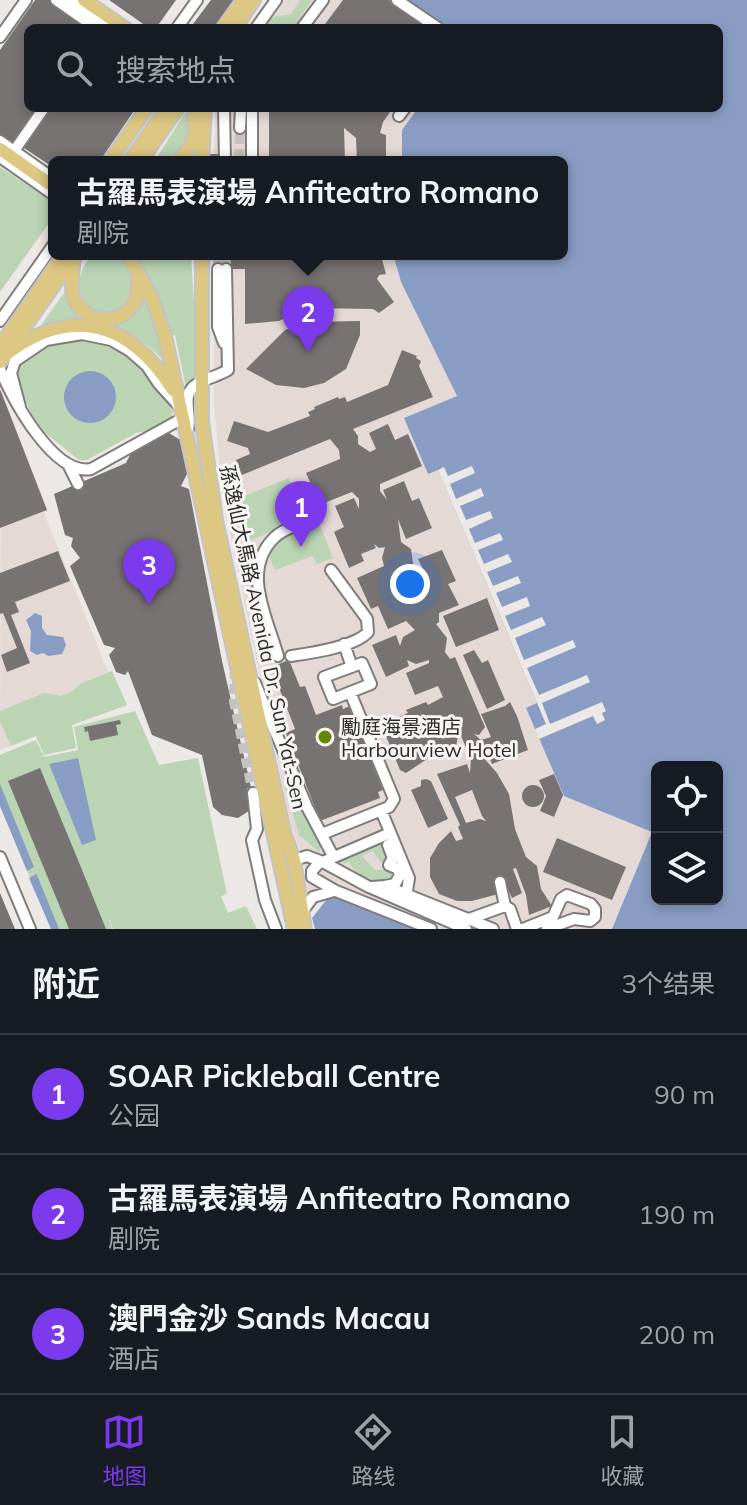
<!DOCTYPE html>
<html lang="zh">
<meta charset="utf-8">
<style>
:root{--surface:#171b24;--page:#242831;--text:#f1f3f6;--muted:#9ea1a6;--line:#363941;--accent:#7c3aed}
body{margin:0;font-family:Mulish,"Noto Sans SC",sans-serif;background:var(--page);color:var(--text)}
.controls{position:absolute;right:24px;bottom:24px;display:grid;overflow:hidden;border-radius:12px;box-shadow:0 4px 12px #0003}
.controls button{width:72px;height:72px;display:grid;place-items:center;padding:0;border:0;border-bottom:2px solid var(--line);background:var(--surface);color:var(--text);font:40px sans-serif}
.you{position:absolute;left:410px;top:584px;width:28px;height:28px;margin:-20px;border:6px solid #fff;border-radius:50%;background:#1a73e8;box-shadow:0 0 0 12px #1a73e833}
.badge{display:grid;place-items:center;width:52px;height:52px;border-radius:50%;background:var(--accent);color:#fff;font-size:26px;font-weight:700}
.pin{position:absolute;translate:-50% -66px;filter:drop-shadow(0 2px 4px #0008)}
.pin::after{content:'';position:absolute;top:42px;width:28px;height:24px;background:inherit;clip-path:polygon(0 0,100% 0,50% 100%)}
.popup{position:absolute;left:48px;top:156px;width:520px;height:104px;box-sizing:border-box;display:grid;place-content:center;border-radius:12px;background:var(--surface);filter:drop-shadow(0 2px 6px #0005);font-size:26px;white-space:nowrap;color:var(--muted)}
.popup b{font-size:30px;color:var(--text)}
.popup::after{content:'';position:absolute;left:50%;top:100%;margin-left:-16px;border:16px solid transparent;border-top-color:var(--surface)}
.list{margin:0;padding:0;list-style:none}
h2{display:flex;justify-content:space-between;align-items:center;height:104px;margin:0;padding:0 32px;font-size:34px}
h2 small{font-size:26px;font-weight:400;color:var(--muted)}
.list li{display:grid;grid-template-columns:52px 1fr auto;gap:24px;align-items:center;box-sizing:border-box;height:120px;padding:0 32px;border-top:2px solid var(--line)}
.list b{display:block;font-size:30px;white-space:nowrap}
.list p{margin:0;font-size:26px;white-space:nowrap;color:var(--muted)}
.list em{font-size:26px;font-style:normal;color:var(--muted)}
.icon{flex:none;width:44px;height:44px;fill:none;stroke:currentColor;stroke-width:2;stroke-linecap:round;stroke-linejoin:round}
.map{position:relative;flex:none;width:747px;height:929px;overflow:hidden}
.search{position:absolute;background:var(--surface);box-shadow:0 4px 12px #0003;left:24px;right:24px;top:24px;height:88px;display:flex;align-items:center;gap:20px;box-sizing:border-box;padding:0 28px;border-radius:12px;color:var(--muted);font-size:30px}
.sheet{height:464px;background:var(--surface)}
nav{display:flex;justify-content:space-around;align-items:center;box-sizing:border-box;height:112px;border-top:2px solid var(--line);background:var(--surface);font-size:22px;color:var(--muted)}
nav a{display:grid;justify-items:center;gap:4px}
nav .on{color:var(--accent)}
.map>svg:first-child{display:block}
</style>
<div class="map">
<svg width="747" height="929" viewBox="0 0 747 929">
<rect width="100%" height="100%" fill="#ece8e6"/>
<!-- built -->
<path fill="#e5d9d6" d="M272 0H409L448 28H252Z
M215 108H418L402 130V162H214Z
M214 254H393L401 282 457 396 404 418 428 473 444 467 539 695 540 739 564 795 652 832 612 929H575L568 926 562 929H417L331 895 309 904 304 860 291 826 223 499 214 405Z
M1 391 48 511 44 513 120 701 0 750Z"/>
<!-- green -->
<path fill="#bad4b4" d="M300 0H312L293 28H264L271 17 291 14Z
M188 108H197L194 162H154Z
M0 167 54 203V216L0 292Z
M92 254H191L198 369 187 393 175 335 165 338 164 361C132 325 85 314 39 328L71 283 84 314 89 307C74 289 78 273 92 254Z
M73 339C121 340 143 372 173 405L172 417 151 430 136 433 87 460H79L44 432 31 414 15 375 18 363 46 345Z
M289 478 305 518 244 543 227 503Z
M318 520 333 558 317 564 312 556 275 570 269 556 279 537Z
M112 671 127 705 72 725 76 748 44 755 36 736 11 746 0 722V711L44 693 61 696 71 692 80 684Z
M135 711 159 765 198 758 227 894 221 896 228 913 246 906 257 929H113L107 914 112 929H52L0 806V755L36 740 44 757 78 750 74 727Z
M285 786 302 808 321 846 319 852 299 835Z
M378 844 386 846 388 860 380 862 373 851 362 856 375 870H393L395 875C380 892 358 879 349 862L344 864 341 859Z"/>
<!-- water -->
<path fill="#899dc4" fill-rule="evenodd" d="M409 0H747V929H612L652 832 564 796 526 708 537 703 438 470 428 474 404 418 457 396 401 282 393 254H562V162H402V130L418 108H719V28H448ZM657 767H717V899H657Z
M64 397a26 26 0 1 1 52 0a26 26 0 1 1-52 0Z
M35 613 42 616V628L47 635 63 637 66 645 62 654 48 656 43 653 37 655 30 651 31 631 26 620Z
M78 758 96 840 82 845 49 764Z
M0 784 34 867 27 871 0 806Z
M37 874V875L59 929H51L29 878Z
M331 894 417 929H315L312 918Z"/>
<!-- pier -->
<path fill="#ece8e6" d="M472 466 475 473 450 484 456 499 481 488 484 496 460 506 466 520 490 511 493 518 469 529 475 543 500 533 503 540 478 550 484 564 508 554 512 562 487 572 493 586 518 576 521 583 496 593 502 607 527 597 530 606 505 616 511 630 542 617 546 625 515 638 524 660 573 640 576 647 527 668 539 695 587 675 590 682 542 703 550 724 602 702 606 711 602 713 605 720 597 724 593 716 539 739 535 729 546 724 438 470 444 467 448 476Z"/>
<!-- building -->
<path fill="#777372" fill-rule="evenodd" d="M35 0H53L92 28H28V108H40L16 144 0 135V50Z
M109 0H176L156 28H149Z
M211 0H238L217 28H190Z
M343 0H389L430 28H322Z
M47 108H136L99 162H54V168L21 146Z
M269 108H393L383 122 380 133 386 135V162H357L356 138 344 128 345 162H269Z
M216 254 381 256 386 274 379 275 377 279 394 302 379 313 373 309 306 308 279 321 245 324V269H216Z
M360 321V335L346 369 324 383 304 388 276 385 246 369 285 330 307 322Z
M402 350 417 356 416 358 421 361 419 366 433 397 353 429 358 436V444L370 452 376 449 369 433 388 424 395 440 408 434 422 466 380 484V491L387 500 383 490 404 481 412 501 419 498 432 528 406 539 398 519 401 542 411 549 413 563 427 578 418 559 442 550 456 581 448 584 459 605 439 613V622L436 624 447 638 445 652 450 659 455 657 485 727 479 735 474 734 481 740 491 737 481 714 505 706 510 702 517 716 528 750 492 764 485 748 483 757 497 773 509 794 515 829 526 857 537 866 541 889 552 906 529 915 526 895 516 868 513 869 522 893 512 898 501 875 498 881 502 893 472 901H457L439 894 430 877V858L439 843 451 831 456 841 463 839 458 827 460 825 437 774 467 764 470 773 471 759 461 736H458L455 751 441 755 439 751 406 773 400 770 381 724 408 713 406 710 426 702 428 705 443 697 438 686 415 695 406 673 429 663V660L416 664 407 660 409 666 386 677 372 645 396 635 400 646 403 637 415 630 406 621 388 629 378 606 371 609 357 578 384 566 382 558 385 547 379 548 374 544 376 548 361 554 364 561 349 568 334 532 344 527 335 506 354 498 359 509V499L352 492 314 507 305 484 310 482 306 473 340 459 339 450 330 439 242 475 236 460 250 454 248 448 227 441 234 421 268 432 310 416 308 412 315 409 314 407 338 397 339 399 345 397 347 402 388 385ZM472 790 482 816 486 821 480 819 466 823 455 797Z
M0 389 47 510 0 528Z
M159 433H169L182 441 189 470 181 486 189 489 222 661 253 796 252 809 238 818 222 815 213 807 202 755 152 735 128 671 125 675 116 672 109 655 115 648 104 645 70 566 80 558 71 546 73 538 65 535 54 494 126 463 134 447Z
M58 551 70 581 15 602 19 612 11 615 30 663 7 672 1 655 17 648 3 613 0 614V573Z
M487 598 499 630 456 647 443 616Z
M474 650 482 663 488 660 505 700 487 709 463 655Z
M289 660 300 687 305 686 316 715 342 705 343 709 350 706 383 790 378 792 380 798 320 821 286 733 295 729 271 667Z
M120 720 121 724 116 725 118 735 90 741 88 731 85 732 84 727Z
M40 768 78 860 106 929H69L8 781Z
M554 774 563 795 554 817 540 811 546 796 539 780Z
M426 779 431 781 448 819 428 828 411 790 421 786V780Z
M522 796a11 11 0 1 1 22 0a11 11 0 1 1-22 0Z
M557 838 626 867 612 900 543 872Z
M0 893 15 929H0Z"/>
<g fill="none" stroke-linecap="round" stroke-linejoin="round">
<!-- minor-tunnel -->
<path stroke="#c6c2c0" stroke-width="10" stroke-dasharray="10 5" stroke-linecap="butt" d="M239 159 240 128
M226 254V269
M218 269V254
M235 669 234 701 253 793"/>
<!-- minor casing -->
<g stroke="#7f7c7b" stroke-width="14">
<path id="minor" d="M56 0 96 28
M69 0 110 28
M397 0 438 28
M177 28 197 0
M256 28 276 0
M302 28 323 0
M0 37 26 0
M224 108 225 162
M399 116 405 108
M240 128 241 108
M0 141 54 179
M14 151 44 108
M0 157 54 195
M202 161H225
M252 162V108
M218 269V327L224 343
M0 321 54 244
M0 369C12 399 54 476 91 469L183 418
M20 407 11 373 15 361 46 340 82 334 111 340 130 351 147 366 159 384 180 407
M186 434C195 418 178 395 197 384 207 378 218 376 228 370L226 269
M69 466 78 484
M344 644 352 667
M278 656C268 619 240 570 275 537 283 529 298 525 308 520
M291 656C311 653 355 647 368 632L367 619 331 570
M362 663 371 684 333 699 324 677Z
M255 683 307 807 333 856
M253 793 257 829 252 840 265 900 276 929
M381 810 409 878 406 898
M390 833 318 864 312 871V877L336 891 431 929
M322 834 389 807 394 799 350 692
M0 857 30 929
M294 860 307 856 323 862 369 887 466 929
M500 882 505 906
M385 886 395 884 400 875 398 869 389 865 393 858 388 845
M372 887 385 886 493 929
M301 913 313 897 334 891
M469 919 505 906 510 909 517 929
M523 929 553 917 561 899 567 895 591 904 595 909V917L590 921 574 919 547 929"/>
</g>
<!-- major casing -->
<g stroke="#c4c3c3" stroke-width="16">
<path id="major" d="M84 0 125 28
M223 28 243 0
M235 28 254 0
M194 108 195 139
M0 149 54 187
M109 162 147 108
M129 162 167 108
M140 162 178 108
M178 162 191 146 195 132
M202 162 205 108
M127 254 152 298 165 336 294 929
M202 254V422L216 520 284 832 294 860 305 929
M74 257C73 269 70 283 73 295 80 322 118 328 133 305 139 295 138 285 138 274
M0 346 64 254
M5 355C72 304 130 322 173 390
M0 362 74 257"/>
</g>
<!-- minor -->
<use href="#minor" stroke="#fff" stroke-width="10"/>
<!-- major -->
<use href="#major" stroke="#ddc883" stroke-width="12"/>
</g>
<!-- markers -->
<circle fill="#658602" stroke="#f9f5f4" stroke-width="3" cx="325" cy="737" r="8"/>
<g text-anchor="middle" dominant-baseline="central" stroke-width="6" stroke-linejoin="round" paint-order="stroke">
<!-- street labels -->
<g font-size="20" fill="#2c2a2a" stroke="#f9f5f4">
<text transform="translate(264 637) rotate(78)">孫逸仙大馬路 Avenida Dr. Sun Yat-Sen</text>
</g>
<!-- poi labels -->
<g font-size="20" fill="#2c2a2a" stroke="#f9f5f4" text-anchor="start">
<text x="341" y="726">勵庭海景酒店<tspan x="341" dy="23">Harbourview Hotel</tspan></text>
</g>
</g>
</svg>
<div class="controls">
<button><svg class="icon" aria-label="locate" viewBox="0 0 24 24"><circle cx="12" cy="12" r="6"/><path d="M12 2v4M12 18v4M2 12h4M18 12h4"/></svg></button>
<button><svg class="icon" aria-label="layers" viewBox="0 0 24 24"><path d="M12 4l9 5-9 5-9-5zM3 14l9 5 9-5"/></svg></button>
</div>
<div class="you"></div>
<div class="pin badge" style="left:301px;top:547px">1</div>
<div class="pin badge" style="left:308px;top:352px">2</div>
<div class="popup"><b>古羅馬表演場 Anfiteatro Romano</b>剧院</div>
<div class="pin badge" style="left:149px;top:605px">3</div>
<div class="search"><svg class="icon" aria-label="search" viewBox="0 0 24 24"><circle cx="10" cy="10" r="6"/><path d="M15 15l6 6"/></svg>搜索地点</div>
</div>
<section class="sheet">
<h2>附近<small>3个结果</small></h2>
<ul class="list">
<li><span class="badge">1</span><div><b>SOAR Pickleball Centre</b><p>公园</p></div><em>90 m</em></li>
<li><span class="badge">2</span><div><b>古羅馬表演場 Anfiteatro Romano</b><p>剧院</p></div><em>190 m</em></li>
<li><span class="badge">3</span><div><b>澳門金沙 Sands Macau</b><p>酒店</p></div><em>200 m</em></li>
</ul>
</section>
<nav>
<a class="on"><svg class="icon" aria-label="map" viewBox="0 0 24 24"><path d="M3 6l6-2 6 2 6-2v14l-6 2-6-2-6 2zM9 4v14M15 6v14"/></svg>地图</a>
<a><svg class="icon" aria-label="directions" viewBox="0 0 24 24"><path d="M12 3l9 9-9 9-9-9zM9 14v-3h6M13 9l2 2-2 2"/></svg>路线</a>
<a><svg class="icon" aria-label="saved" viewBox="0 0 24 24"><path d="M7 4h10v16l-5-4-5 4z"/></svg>收藏</a>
</nav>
